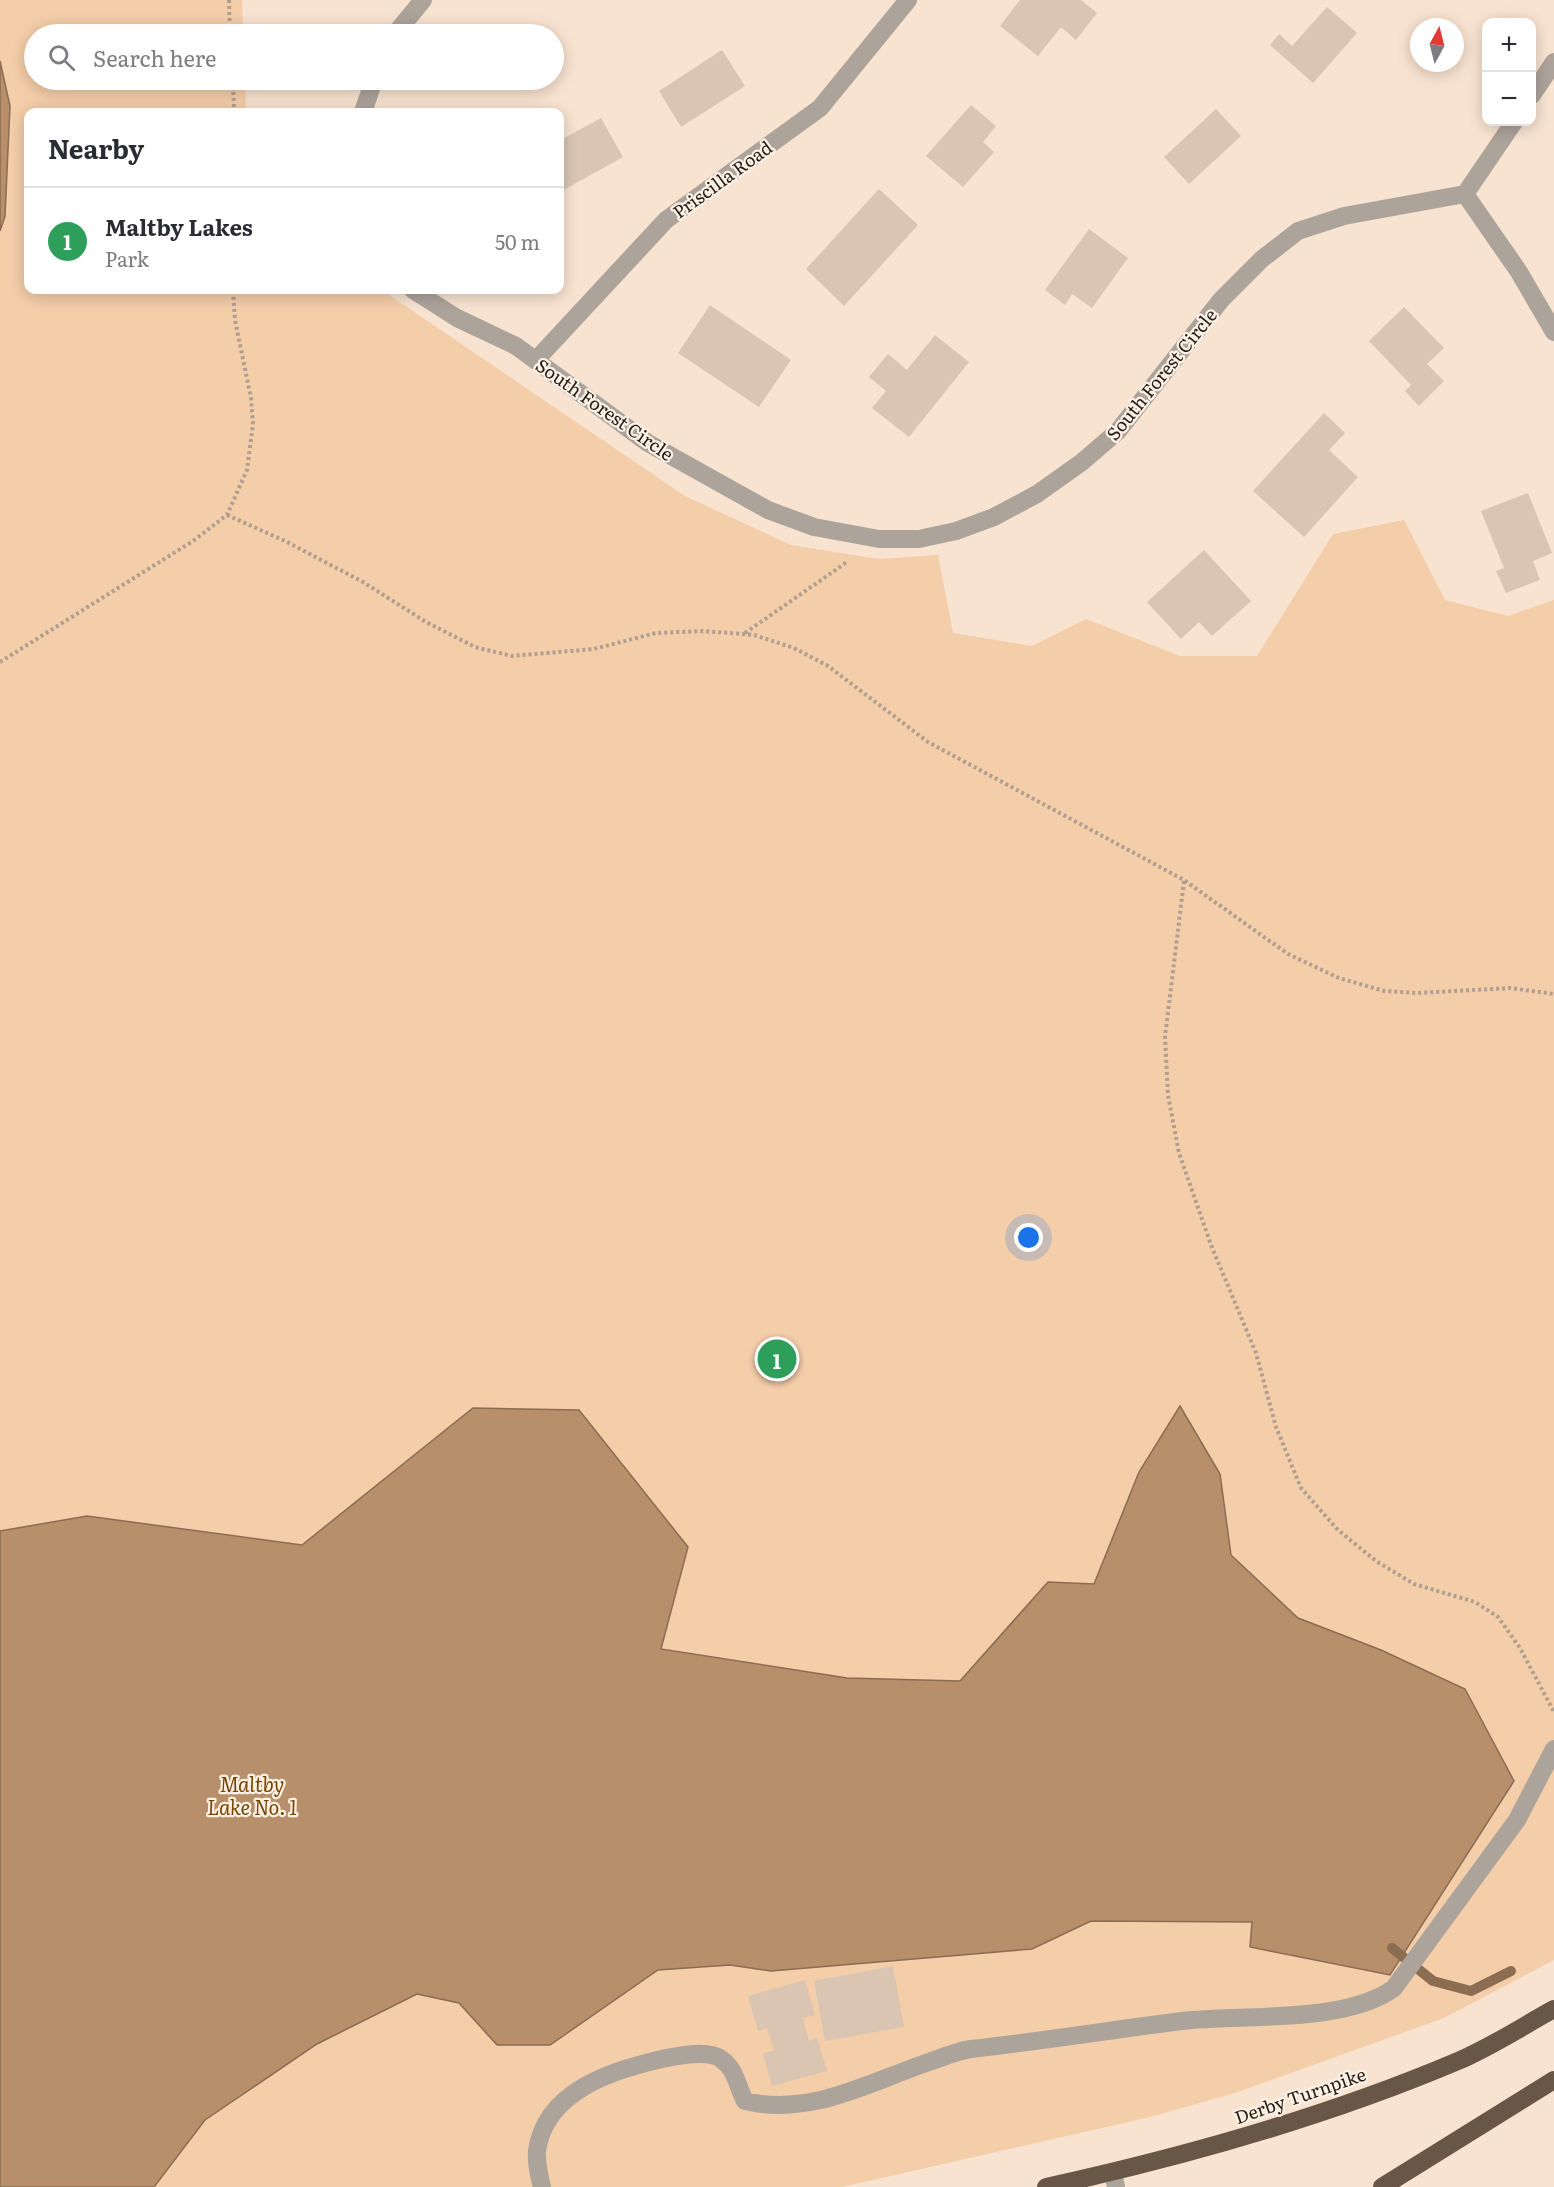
<!DOCTYPE html>
<meta charset="utf-8">
<style>
:root{--surface:#fff;--page:#f7f7f7;--text:#2b2b33;--muted:#7c7c81;--line:#e1e1e2;--accent:#5362d8}
body{margin:0;font-family:Literata,serif;background:var(--page);color:var(--text)}
.controls{position:absolute;right:18px;top:18px;display:grid;overflow:hidden;border-radius:12px;box-shadow:0 3px 15px #0003}
.controls button{width:54px;height:54px;display:grid;place-items:center;padding:0;border:0;border-bottom:2px solid var(--line);background:var(--surface);color:var(--text);font:30px sans-serif}
.compass{position:absolute;left:1410px;top:18px;width:54px;height:54px;border-radius:50%;background:var(--surface);box-shadow:0 3px 15px #0003;rotate:7deg}
.you{position:absolute;left:1029px;top:1238px;width:21px;height:21px;margin:-15px;border:4px solid #fff;border-radius:50%;background:#1a73e8;box-shadow:0 0 0 9px #1a73e833}
.badge{display:grid;place-items:center;width:39px;height:39px;border-radius:50%;background:var(--accent);color:#fff;font-size:20px;font-weight:700}
.pin{position:absolute;translate:-50% -50%;border:3px solid #fff;box-shadow:0 2px 6px #0006}
.list{margin:0;padding:0;list-style:none}
h2{display:flex;justify-content:space-between;align-items:center;height:78px;margin:0;padding:0 24px;font-size:26px}
h2 small{font-size:20px;font-weight:400;color:var(--muted)}
.list li{display:grid;grid-template-columns:39px 1fr auto;gap:18px;align-items:center;box-sizing:border-box;height:108px;padding:0 24px;border-top:2px solid var(--line)}
.list b{display:block;font-size:22px;white-space:nowrap}
.list p{margin:0;font-size:20px;white-space:nowrap;color:var(--muted)}
.list em{font-size:20px;font-style:normal;color:var(--muted)}
.icon{flex:none;width:33px;height:33px;fill:none;stroke:currentColor;stroke-width:2;stroke-linecap:round;stroke-linejoin:round}
.map{position:relative;flex:none;width:1554px;height:2187px;overflow:hidden}
.search{position:absolute;background:var(--surface);box-shadow:0 3px 15px #0003;left:24px;top:24px;width:540px;height:66px;display:flex;align-items:center;gap:15px;box-sizing:border-box;padding:0 21px;border-radius:33px;color:var(--muted);font-size:22px}
.panel{position:absolute;background:var(--surface);box-shadow:0 3px 15px #0003;left:24px;top:108px;width:540px;height:186px;border-radius:12px}
.map>svg:first-child{display:block}
</style>
<div class="map">
<svg width="1554" height="2187" viewBox="0 0 1554 2187">
<rect width="100%" height="100%" fill="#f8e2d0"/>
<!-- green -->
<path fill="#f4cda9" d="M0 0H242L243 34H34V80H245L246 112H28V290H382L685 496 791 545 879 559 938 555 953 633 1032 646 1086 619 1180 656H1257L1333 534 1404 520 1445 600 1508 616 1554 600V1960L1444 2018 1235 2093 1150 2117 842 2187H0Z"/>
<!-- water -->
<path fill="#b78f6b" stroke="#8b6d52" stroke-width="1.5" d="M0 61 10 106 5 216 0 231Z
M1180 1406 1220 1474 1231 1555 1298 1618 1381 1650 1465 1689 1514 1781 1390 1975 1250 1947 1252 1922 1091 1921 1032 1949 771 1971 730 1965 658 1970 550 2045H497L459 2003 417 1994 317 2044 205 2120 154 2187H0V1531L87 1516 302 1545 473 1408 579 1410 688 1547 661 1649 847 1678 960 1681 1048 1582 1094 1584 1139 1472Z"/>
<g fill="none" stroke-linecap="round" stroke-linejoin="round">
<!-- stream -->
<path stroke="#8b6d52" stroke-width="10" d="M1392 1948 1433 1981 1471 1991 1511 1971"/>
</g>
<!-- building -->
<path fill="#d9c5b2" d="M1020 0H1081L1097 13 1076 40 1061 27 1038 56 1000 26Z
M1327 7 1357 33 1313 83 1270 45 1279 34 1292 46Z
M722 50 745 86 681 127 659 91Z
M971 105 996 126 983 142 994 152 963 187 926 156Z
M1216 109 1241 136 1189 184 1164 157Z
M601 118 623 157 560 192V150L564 147 561 140Z
M879 189 918 225 844 306 806 269Z
M1089 229 1128 258 1092 308 1072 294 1065 305 1045 290Z
M710 305 791 360 759 407 678 353Z
M1404 307 1444 348 1427 364 1444 381 1419 406 1405 391 1411 385 1369 341Z
M935 335 969 362 909 437 872 408 886 391 869 377 888 354 907 370Z
M1324 413 1345 433 1329 450 1358 477 1304 537 1253 491Z
M1528 493 1552 553 1533 561 1540 580 1506 593 1496 571 1504 568 1481 511Z
M1204 550 1251 601 1212 636 1199 622 1181 639 1147 602Z
M893 1966 904 2027 825 2041 814 1981Z
M805 1980 815 2015 803 2018 809 2041 817 2038 827 2071 772 2086 763 2054 774 2050 767 2028 758 2031 748 1996Z"/>
<g fill="none" stroke-linecap="round" stroke-linejoin="round">
<!-- path -->
<path stroke="#b09f91" stroke-width="4" stroke-dasharray="3 3" stroke-linecap="butt" d="M229 0 230 34
M233 80 234 112
M227 515 285 541 363 582 426 622 475 647 512 656 594 649 656 633 704 631 754 635 794 648 828 666 928 742 1184 880 1288 954 1339 978 1384 991 1417 993 1510 988 1554 994
M745 633 847 562
M0 662 193 541 227 515 247 470 253 424 251 398 235 320 233 290
M1184 881 1165 1037 1168 1095 1179 1153 1211 1245 1256 1353 1276 1427 1301 1488 1338 1530 1376 1561 1414 1584 1475 1602 1498 1617 1520 1648 1554 1712"/>
<!-- minor -->
<path stroke="#aca39b" stroke-width="18" d="M395 34 423 0
M1532 95 1554 62
M363 112 374 80
M1465 194 1519 272 1554 332
M413 290 457 318 516 346 648 443 768 510 814 527 879 539H919L956 531 994 517 1037 494 1082 462 1118 431 1221 300 1262 259 1298 231 1344 216 1465 194 1514 122
M536 360 666 220 820 108 908 0
M1113 2172 1116 2187
M542 2187C539 2175 536 2163 537 2151 545 2091 613 2070 662 2059 677 2056 707 2049 721 2059 736 2069 737 2086 745 2101 812 2117 871 2081 932 2061 945 2056 958 2051 971 2049 1042 2041 1112 2030 1182 2021 1243 2014 1345 2024 1394 1988L1517 1820 1554 1749"/>
<!-- highway -->
<path stroke="#685646" stroke-width="18" d="M1046 2187C1187 2156 1326 2117 1458 2061 1491 2047 1523 2026 1554 2009
M1382 2187 1554 2080"/>
</g>
<g text-anchor="middle" dominant-baseline="central" stroke-width="4.5" stroke-linejoin="round" paint-order="stroke">
<!-- street labels -->
<g font-size="18" fill="#251d17" stroke="#fef1e6">
<text transform="translate(722 179) rotate(-36)">Priscilla Road</text>
<text transform="translate(1161 374) rotate(-51)">South Forest Circle</text>
<text transform="translate(605 409) rotate(35)">South Forest Circle</text>
<text transform="translate(1300 2095) rotate(-19)">Derby Turnpike</text>
</g>
<!-- water labels -->
<g font-size="20" font-style="italic" fill="#784400" stroke="#fef1e6">
<text x="252" y="1783">Maltby<tspan x="252" dy="23">Lake No. 1</tspan></text>
</g>
</g>
</svg>
<div class="controls">
<button>+</button>
<button>−</button>
</div>
<svg class="compass" viewBox="-18 -18 36 36"><path d="M0-13l5 13h-10z" fill="#e53935"/><path d="M0 13l5-13h-10z" fill="#7c7c81"/></svg>
<div class="you"></div>
<div class="pin badge" style="left:777px;top:1359px;background:#2e9e5b">1</div>
<div class="search"><svg class="icon" aria-label="search" viewBox="0 0 24 24"><circle cx="10" cy="10" r="6"/><path d="M15 15l6 6"/></svg>Search here</div>
<section class="panel">
<h2>Nearby<small></small></h2>
<ul class="list">
<li><span class="badge" style="background:#2e9e5b">1</span><div><b>Maltby Lakes</b><p>Park</p></div><em>50 m</em></li>
</ul>
</section>
</div>
